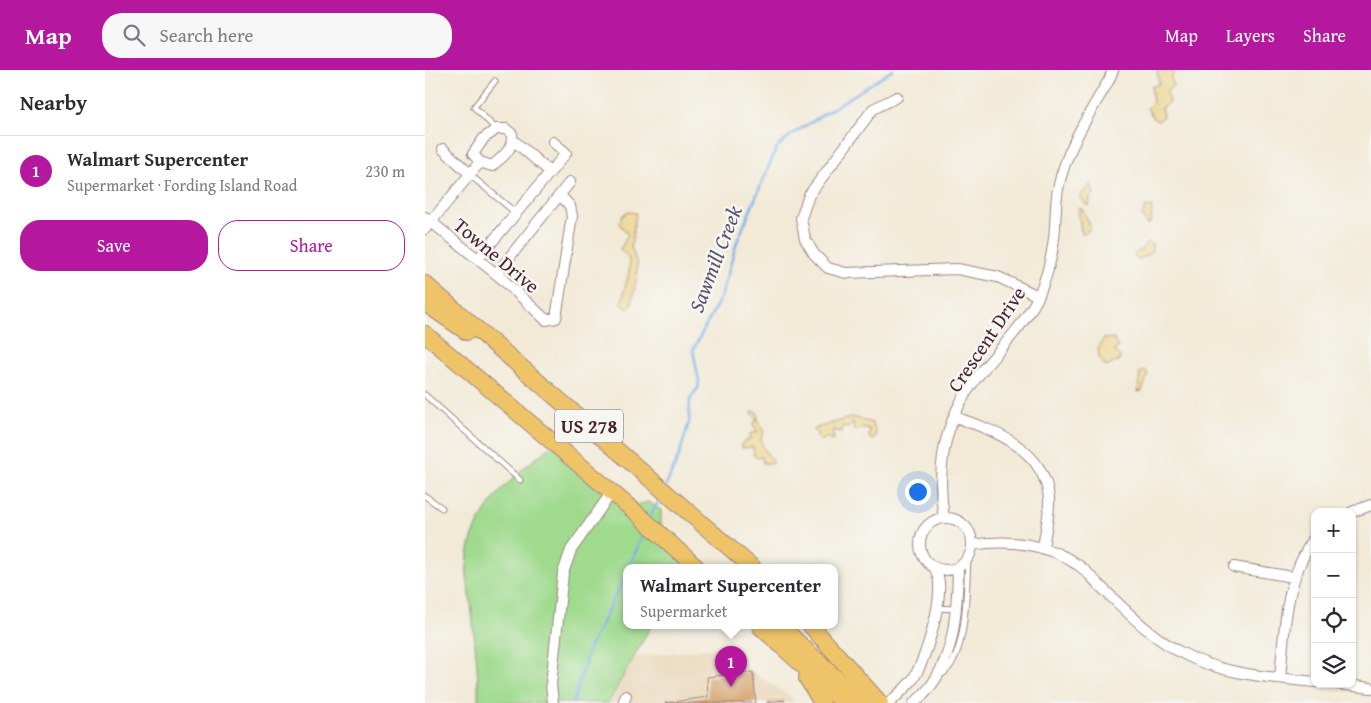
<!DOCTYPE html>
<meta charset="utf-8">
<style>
:root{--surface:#fff;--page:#f7f7f7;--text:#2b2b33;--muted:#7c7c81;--line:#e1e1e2;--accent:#b5179e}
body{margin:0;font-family:"Gentium Book Plus",serif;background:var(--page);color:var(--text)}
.controls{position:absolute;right:15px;bottom:15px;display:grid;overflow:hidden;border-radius:10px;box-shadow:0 1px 4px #0004}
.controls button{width:45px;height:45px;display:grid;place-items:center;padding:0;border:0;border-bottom:1px solid var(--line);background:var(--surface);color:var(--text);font:25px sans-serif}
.you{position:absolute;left:492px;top:421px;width:18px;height:18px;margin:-12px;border:4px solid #fff;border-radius:50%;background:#1a73e8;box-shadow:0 0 0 8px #1a73e833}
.badge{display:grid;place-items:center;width:32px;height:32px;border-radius:50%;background:var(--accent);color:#fff;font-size:16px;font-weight:700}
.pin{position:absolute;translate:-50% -41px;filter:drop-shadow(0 1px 2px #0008)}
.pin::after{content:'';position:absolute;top:26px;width:18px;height:15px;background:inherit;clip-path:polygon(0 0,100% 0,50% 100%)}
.popup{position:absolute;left:198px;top:494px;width:215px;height:65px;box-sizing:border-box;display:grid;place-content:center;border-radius:10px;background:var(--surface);filter:drop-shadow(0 1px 4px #0005);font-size:16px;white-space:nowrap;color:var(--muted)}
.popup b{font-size:19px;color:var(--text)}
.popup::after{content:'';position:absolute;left:50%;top:100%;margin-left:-10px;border:10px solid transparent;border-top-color:var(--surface)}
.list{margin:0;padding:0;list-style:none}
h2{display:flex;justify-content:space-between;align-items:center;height:65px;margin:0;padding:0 20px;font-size:21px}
h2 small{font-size:16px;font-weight:400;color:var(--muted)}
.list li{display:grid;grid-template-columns:32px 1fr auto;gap:15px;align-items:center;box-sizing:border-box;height:70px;padding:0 20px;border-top:1px solid var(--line)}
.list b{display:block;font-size:19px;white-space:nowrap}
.list p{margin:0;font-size:16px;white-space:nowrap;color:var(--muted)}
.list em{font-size:16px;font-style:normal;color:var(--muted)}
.actions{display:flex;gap:10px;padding:15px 20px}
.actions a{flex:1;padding:11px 0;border:1px solid var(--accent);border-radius:20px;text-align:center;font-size:18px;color:var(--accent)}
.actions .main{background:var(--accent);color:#fff}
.icon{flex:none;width:28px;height:28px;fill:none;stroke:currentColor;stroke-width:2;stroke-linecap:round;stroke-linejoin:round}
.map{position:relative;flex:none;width:946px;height:633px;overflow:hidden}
header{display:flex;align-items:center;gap:30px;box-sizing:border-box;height:70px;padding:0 25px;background:var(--accent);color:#fff}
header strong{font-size:24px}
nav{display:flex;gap:28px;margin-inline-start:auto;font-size:18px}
.search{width:350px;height:45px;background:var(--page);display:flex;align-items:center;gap:12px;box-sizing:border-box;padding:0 18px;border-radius:20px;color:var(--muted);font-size:19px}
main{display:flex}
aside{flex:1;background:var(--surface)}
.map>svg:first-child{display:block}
</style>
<header>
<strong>Map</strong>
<div class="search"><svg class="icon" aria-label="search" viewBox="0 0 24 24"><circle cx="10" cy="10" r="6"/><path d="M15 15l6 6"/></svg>Search here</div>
<nav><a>Map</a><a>Layers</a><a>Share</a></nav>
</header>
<main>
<aside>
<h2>Nearby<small></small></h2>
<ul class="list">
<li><span class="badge">1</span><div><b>Walmart Supercenter</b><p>Supermarket · Fording Island Road</p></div><em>230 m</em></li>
</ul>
<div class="actions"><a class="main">Save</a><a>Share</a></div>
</aside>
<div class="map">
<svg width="946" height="633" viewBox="0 0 946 633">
<rect width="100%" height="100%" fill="#f6f6f2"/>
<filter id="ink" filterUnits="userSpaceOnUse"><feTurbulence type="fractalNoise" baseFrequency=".02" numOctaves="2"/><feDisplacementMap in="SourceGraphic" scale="10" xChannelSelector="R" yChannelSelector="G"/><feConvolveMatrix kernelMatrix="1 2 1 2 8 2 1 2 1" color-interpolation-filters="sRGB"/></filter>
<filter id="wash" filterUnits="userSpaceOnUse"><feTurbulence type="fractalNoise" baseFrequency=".0096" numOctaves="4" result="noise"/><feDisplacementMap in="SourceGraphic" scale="20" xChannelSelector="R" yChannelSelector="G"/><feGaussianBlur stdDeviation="1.12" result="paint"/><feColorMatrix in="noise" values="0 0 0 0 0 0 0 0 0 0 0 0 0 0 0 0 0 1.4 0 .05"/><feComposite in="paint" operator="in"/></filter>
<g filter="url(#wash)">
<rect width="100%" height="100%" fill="#f2ead7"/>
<!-- built -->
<path fill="#ead8ba" d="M292 578 368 629V633H180L198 588Z"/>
<!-- green -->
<path fill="#9fda8d" stroke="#747c5c" d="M128 375 212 435 223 432 236 440V457L257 480 258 497 202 498V556H226L183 633H53C54 600 49 567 46 534 44 521 41 508 42 495 45 442 88 405 128 375Z"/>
<!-- sand -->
<path fill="#eeda9e" stroke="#9c7c64" d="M732 0 750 2 746 7 748 15 742 22 744 33 736 38 738 46 734 51 730 50 722 38 728 32 726 17 734 14Z
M666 114 669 124 665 127 664 136 661 135 655 126Z
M727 137 726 151 723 155 717 146 720 138Z
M653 138 657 139 665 155 663 161 658 164 656 161Z
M203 142 211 143 206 176 212 194V205L206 236 203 239 195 233C199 228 198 223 200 218 203 204 211 189 195 180L203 165 194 153 198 145Z
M722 172 727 174V182L713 190 710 188V183L715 181Z
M688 268 693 278 689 281 695 286V290L681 297 674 287 673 277 679 269Z
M720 300 723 304 717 321 713 322 715 302Z
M328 341 333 343V351L339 362 336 368 337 376 349 393H338L337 387 329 386 328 377 317 378V373L327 368 324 364 333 362 328 355 332 348 327 345Z
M428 347 447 353 451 362 449 369 446 370 444 367 445 360 436 358 429 361 428 353 423 358 418 356 416 362 407 360 409 370 402 367 396 371 392 367V362L389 361 391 358Z"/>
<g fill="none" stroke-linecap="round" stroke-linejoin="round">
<!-- stream -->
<path stroke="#7ab0e8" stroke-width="2.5" d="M241 415 254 386 264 352 265 329 273 318 274 311 268 280 296 227 312 172 352 77 366 65 468 0
M225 446 236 427
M204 498 220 458
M148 633 163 581 202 502"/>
</g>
<g id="blocks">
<!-- building -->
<path fill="#d5a26e" d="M328 602 331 633H240L283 627 282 607Z
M359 630V633H342V632Z"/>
</g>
</g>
<g filter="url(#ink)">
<use href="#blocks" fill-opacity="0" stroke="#9e8481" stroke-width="1"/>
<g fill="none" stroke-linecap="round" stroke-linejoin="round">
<!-- service casing -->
<g stroke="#9e8481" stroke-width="7">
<path id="service" d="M70 11 49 37 71 59
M45 105 91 143
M0 325 95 410
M0 426 17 438
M512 538 531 539
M516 605C543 588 541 519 543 489"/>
</g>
<!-- minor casing -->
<g stroke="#9e8481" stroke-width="12">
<path id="minor" d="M472 27 448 39 384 125 376 148 380 169 389 184 403 198 421 203 532 199 573 207 613 226
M72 59H81L87 64C89 80 77 87 67 96L55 92 48 84 59 68Z
M88 70 125 102
M18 79 45 104
M0 147 75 207 121 250 131 248 147 146 145 136 135 125
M0 159 55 92
M53 189 141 83 128 72
M71 204 145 112
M530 347C570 361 619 378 624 428 625 444 620 462 618 478
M927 442 946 435
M495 474a26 26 0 1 1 52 0a26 26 0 1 1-52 0Z
M519 448C511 399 519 352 549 311 570 283 597 259 613 227 621 209 627 187 629 168 631 152 630 135 633 119 641 79 664 44 684 10L688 0
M547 475C583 469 622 473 653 495 661 500 668 509 675 516 701 540 725 567 757 583 798 605 844 607 890 612
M809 497 868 507
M855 608C860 557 859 511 890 467
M912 614 946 618
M128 633 126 614 138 503 146 480 187 422
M198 633 201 626
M464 633C473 625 481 618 488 609 501 589 516 536 514 513 514 508 511 502 510 498
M489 633C529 602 532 546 533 499"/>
</g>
<!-- trunk casing -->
<g stroke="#9e8481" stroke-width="18">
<path id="trunk" d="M0 214 328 498
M0 233 42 262
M0 264 215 446 272 498
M335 556 419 633
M352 556 363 563 437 633
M386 556 455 633
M382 608 397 633"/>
</g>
<!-- service -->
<use href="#service" stroke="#fff" stroke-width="5"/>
<!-- minor -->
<use href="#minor" stroke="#fff" stroke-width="10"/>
<!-- trunk -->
<use href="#trunk" stroke="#efc469" stroke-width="16"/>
</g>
</g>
<g text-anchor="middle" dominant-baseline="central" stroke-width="5" stroke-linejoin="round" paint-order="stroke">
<!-- shield labels -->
<rect fill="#f6f6f2" stroke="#7e6067" stroke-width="1" x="130" y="339.5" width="68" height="33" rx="4"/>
<g font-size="19" font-weight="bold" fill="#4a1f2b">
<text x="164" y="356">US 278</text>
</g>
<!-- street labels -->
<g font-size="20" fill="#4a1f2b" stroke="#f6f6f2">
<text transform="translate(72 185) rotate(40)">Towne Drive</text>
<text transform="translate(561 269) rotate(-56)">Crescent Drive</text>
</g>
<!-- water labels -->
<g font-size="21" font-style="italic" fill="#5b526d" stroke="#f6f6f2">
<text transform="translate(290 189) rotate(-69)">Sawmill Creek</text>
</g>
</g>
</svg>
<div class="controls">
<button>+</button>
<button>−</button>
<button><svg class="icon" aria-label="locate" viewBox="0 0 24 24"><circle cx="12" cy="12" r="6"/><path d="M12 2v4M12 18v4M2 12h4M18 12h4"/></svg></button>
<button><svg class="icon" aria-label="layers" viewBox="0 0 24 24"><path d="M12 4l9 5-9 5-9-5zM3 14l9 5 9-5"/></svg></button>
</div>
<div class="you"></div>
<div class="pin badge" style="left:306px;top:617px">1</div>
<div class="popup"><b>Walmart Supercenter</b>Supermarket</div>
</div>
</main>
